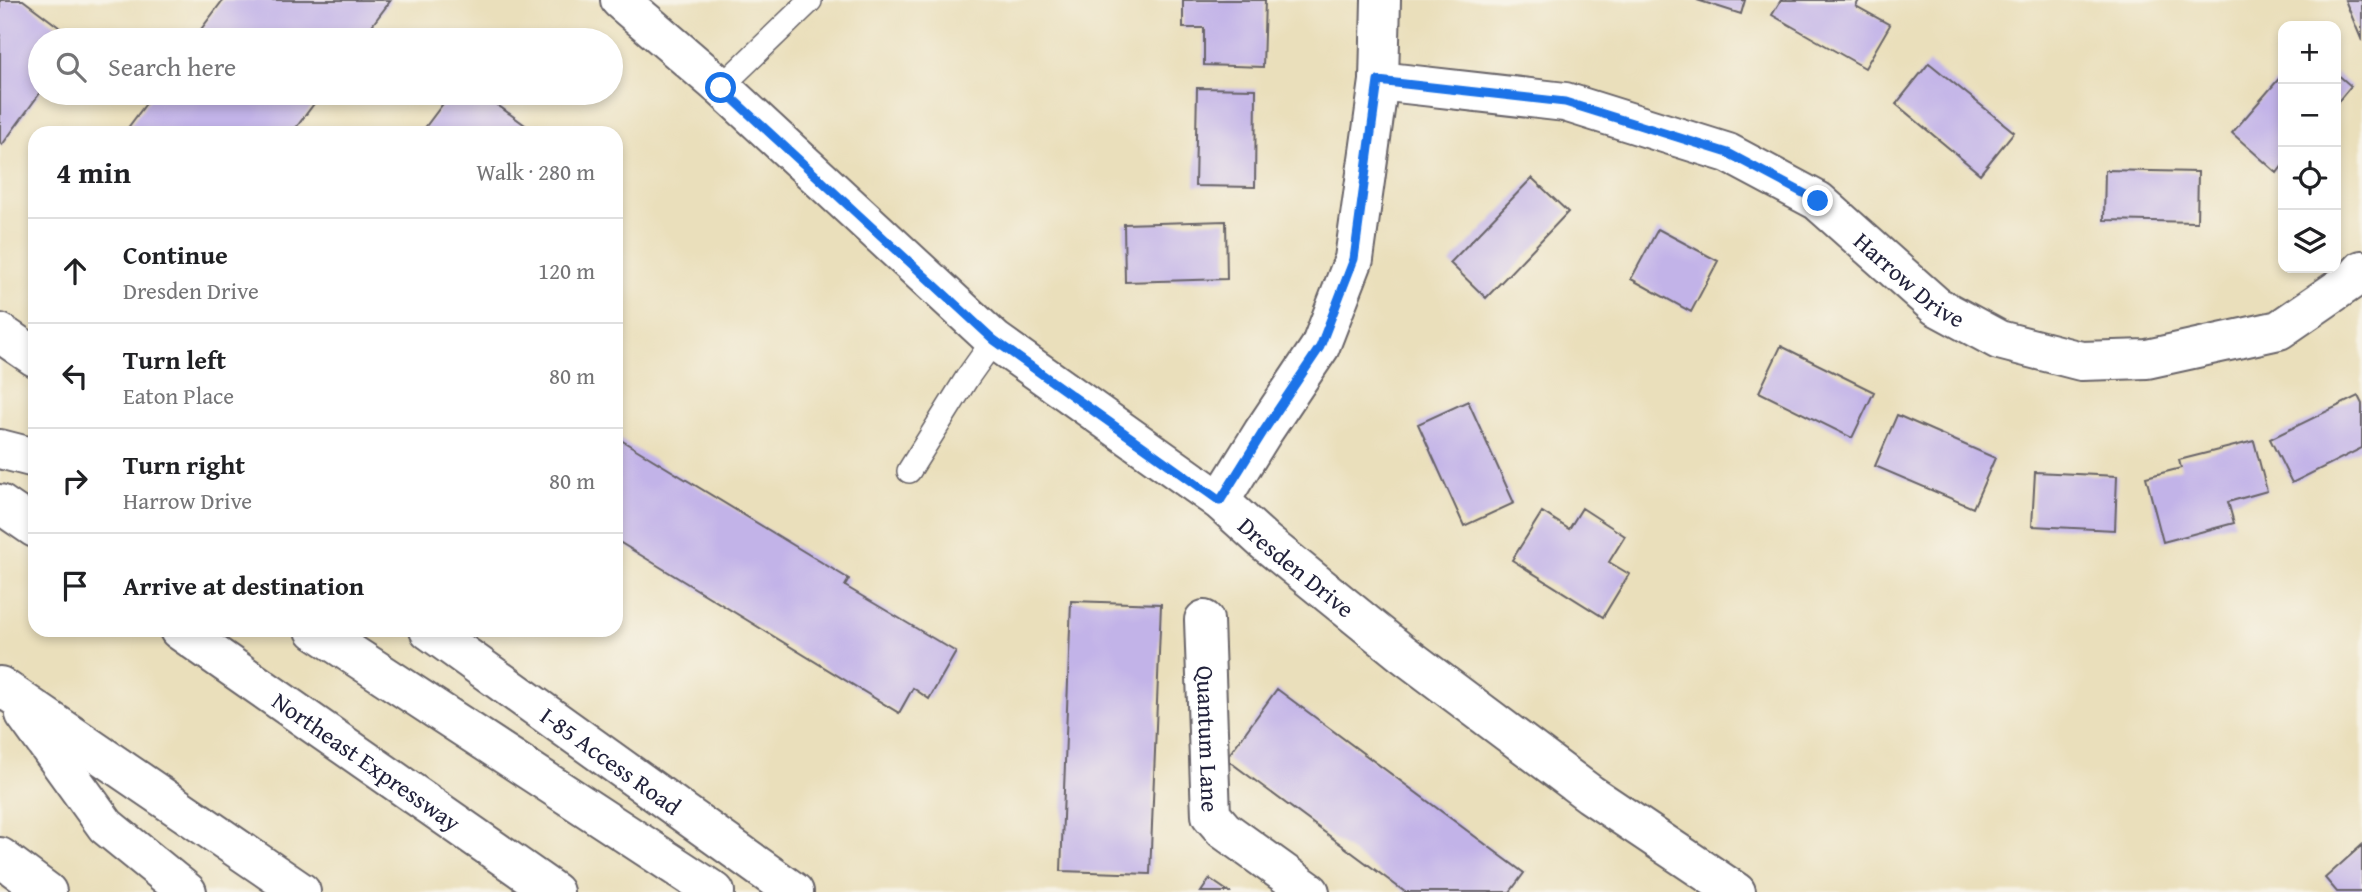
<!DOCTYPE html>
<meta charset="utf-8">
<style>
:root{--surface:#fff;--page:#f6f6f6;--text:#202124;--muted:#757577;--line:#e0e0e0}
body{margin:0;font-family:"Gentium Book Plus",serif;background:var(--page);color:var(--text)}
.controls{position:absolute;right:21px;top:21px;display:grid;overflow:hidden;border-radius:14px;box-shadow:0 4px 10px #0003}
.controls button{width:63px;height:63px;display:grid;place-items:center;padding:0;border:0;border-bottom:2px solid var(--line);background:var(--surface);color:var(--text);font:35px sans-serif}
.stop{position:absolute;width:21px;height:21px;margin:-16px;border:5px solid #1a73e8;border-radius:50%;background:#fff}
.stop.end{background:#1a73e8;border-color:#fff;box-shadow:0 2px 7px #0008}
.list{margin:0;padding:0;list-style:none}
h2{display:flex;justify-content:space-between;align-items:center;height:91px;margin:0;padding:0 28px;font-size:30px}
h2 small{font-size:23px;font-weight:400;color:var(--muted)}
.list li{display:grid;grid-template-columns:46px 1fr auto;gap:21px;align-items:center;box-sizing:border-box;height:105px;padding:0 28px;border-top:2px solid var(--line)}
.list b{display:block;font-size:26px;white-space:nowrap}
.list p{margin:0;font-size:23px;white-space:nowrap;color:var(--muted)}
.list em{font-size:23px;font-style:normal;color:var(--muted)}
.icon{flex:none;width:38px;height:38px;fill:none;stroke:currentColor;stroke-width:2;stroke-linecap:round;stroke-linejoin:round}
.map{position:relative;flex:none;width:2362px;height:892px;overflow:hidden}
.search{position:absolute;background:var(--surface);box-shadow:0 4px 10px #0003;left:28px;top:28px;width:595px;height:77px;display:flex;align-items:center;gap:18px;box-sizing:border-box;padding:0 24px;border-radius:38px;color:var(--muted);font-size:26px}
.panel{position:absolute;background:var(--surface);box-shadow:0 4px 10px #0003;left:28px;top:126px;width:595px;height:511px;border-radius:21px}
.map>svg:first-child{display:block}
</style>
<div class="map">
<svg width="2362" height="892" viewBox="0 0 2362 892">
<rect width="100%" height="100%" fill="#f7f3e8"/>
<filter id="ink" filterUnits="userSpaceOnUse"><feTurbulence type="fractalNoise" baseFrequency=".0143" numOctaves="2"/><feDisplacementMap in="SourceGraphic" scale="14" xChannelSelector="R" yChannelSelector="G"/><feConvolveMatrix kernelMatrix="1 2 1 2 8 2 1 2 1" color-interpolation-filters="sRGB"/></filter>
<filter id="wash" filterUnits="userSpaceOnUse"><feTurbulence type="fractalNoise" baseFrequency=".00686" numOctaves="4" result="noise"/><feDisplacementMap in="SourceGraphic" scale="28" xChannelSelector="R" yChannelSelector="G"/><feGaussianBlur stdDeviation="1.57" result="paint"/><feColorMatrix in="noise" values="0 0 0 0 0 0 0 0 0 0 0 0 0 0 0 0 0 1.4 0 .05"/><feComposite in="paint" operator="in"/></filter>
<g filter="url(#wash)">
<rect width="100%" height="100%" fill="#eadfbb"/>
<g id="blocks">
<!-- building -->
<path fill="#c2b3e8" d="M0 0H23L76 40H40V93L2 145 0 143Z
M223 0H391L361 40H193Z
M1183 0H1265L1263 67 1204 65V28H1183Z
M1697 0H1745L1741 14Z
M1781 0H1859L1856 6 1890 25 1865 68 1772 15Z
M2345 0H2362V41Z
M1929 63 2014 132 1980 174 1896 104Z
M2336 73 2351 86 2336 104Z
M2283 74V165L2277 173 2232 133Z
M1197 88 1256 89 1255 187 1195 186Z
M154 93H322L292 133H124Z
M451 93H481L536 133H421Z
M2105 170 2198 172 2197 222 2104 220Z
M1532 178 1568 212 1486 298 1450 263Z
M1226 221 1227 279 1125 282 1124 224Z
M1658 229 1718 261 1691 312 1631 279Z
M1781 346 1874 392 1852 438 1759 392Z
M2358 396 2362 404V448L2292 483 2270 439Z
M1468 401 1514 503 1464 526 1418 424Z
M1897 415 1995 458 1973 508 1875 466Z
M616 437 849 579 845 586 956 652 929 699 913 688 899 713 616 540Z
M2254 441 2267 491 2228 502 2234 523 2163 542 2146 477 2181 468 2179 460Z
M2035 472 2117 476 2115 530 2032 526Z
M1582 508 1625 536 1609 562 1629 574 1603 617 1512 560 1542 512 1569 529Z
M1071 601 1161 604 1150 874 1061 871Z
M1277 689 1524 873 1510 892H1405L1226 759Z
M2362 845V892H2337L2325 878Z
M1210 879 1229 892H1201Z"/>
</g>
</g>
<g filter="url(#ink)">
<use href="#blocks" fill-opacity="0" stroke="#686468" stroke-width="2"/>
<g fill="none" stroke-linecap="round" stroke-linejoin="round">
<!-- lane casing -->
<g stroke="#686468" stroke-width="26">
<path id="lane" d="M721 87 810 1
M909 471 967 378 994 340"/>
</g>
<!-- street casing -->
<g stroke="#686468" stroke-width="42">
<g id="street">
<path id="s1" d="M1379 81 1565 102 1728 153 1818 201 1936 306 1999 340 2081 361 2147 359 2279 330 2356 277 2362 270"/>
<path d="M1220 501 1263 432 1320 347 1354 259 1379 81 1381 0"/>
<path id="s2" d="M1204 620 1211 815 1224 830 1310 892"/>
</g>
</g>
<!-- secondary casing -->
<g stroke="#686468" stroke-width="42">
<g id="secondary">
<path id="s3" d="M620 0 721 87 994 340 1220 501 1265 542 1402 653 1590 794 1736 892"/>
<path d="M0 333 35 357"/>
<path id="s4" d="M429 630 794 892"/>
<path d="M0 857 47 892"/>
</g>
</g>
<!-- highway casing -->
<g stroke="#686468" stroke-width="42">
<g id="highway">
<path d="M0 449 35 458"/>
<path d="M0 504 35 528"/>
<path id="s5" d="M179 630 554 892"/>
<path d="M315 630 715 892"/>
<path d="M0 686 301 892"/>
<path d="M25 714 106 826 187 892"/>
</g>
</g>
<!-- lane -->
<use href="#lane" stroke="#fff" stroke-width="23"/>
<!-- street -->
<use href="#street" stroke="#fff" stroke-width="38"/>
<!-- secondary -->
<use href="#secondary" stroke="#fff" stroke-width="38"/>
<!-- highway -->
<use href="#highway" stroke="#fff" stroke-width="38"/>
</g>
</g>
<g fill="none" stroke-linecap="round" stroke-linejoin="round" filter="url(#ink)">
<!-- route -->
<path stroke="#1a73e8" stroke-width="9" d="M721 88 994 340 1220 501 1263 432 1320 347 1354 259 1378 81 1565 102 1728 153 1818 201"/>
</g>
<g text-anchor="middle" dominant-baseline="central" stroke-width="5" stroke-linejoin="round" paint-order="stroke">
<!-- street labels -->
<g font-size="24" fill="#22223b" stroke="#f7f3e8">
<text stroke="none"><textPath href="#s1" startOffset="581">Harrow Drive</textPath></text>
<text stroke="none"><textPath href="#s3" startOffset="884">Dresden Drive</textPath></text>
<text stroke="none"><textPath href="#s2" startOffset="119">Quantum Lane</textPath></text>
<text stroke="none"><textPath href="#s4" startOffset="224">I-85 Access Road</textPath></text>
<text stroke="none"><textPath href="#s5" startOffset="229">Northeast Expressway</textPath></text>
</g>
</g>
</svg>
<div class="controls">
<button>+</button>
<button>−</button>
<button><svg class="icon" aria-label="locate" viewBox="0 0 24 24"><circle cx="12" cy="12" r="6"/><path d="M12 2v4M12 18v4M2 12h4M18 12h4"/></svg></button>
<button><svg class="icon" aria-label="layers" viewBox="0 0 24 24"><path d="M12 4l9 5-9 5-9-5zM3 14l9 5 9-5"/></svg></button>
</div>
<div class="stop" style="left:721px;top:88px"></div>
<div class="stop end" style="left:1818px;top:201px"></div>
<div class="search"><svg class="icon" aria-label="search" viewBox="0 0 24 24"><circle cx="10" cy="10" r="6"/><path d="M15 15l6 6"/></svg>Search here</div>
<section class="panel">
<h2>4 min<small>Walk · 280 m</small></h2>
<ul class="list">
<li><svg class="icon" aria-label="ahead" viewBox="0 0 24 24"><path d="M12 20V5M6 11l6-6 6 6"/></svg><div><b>Continue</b><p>Dresden Drive</p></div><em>120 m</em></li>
<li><svg class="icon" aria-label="left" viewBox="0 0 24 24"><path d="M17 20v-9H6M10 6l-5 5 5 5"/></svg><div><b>Turn left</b><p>Eaton Place</p></div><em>80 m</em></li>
<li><svg class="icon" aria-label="right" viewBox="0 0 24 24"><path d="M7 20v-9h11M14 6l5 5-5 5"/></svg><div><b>Turn right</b><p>Harrow Drive</p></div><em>80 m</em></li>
<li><svg class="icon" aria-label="arrive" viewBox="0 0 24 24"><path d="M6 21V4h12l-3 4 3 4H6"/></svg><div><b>Arrive at destination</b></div></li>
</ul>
</section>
</div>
